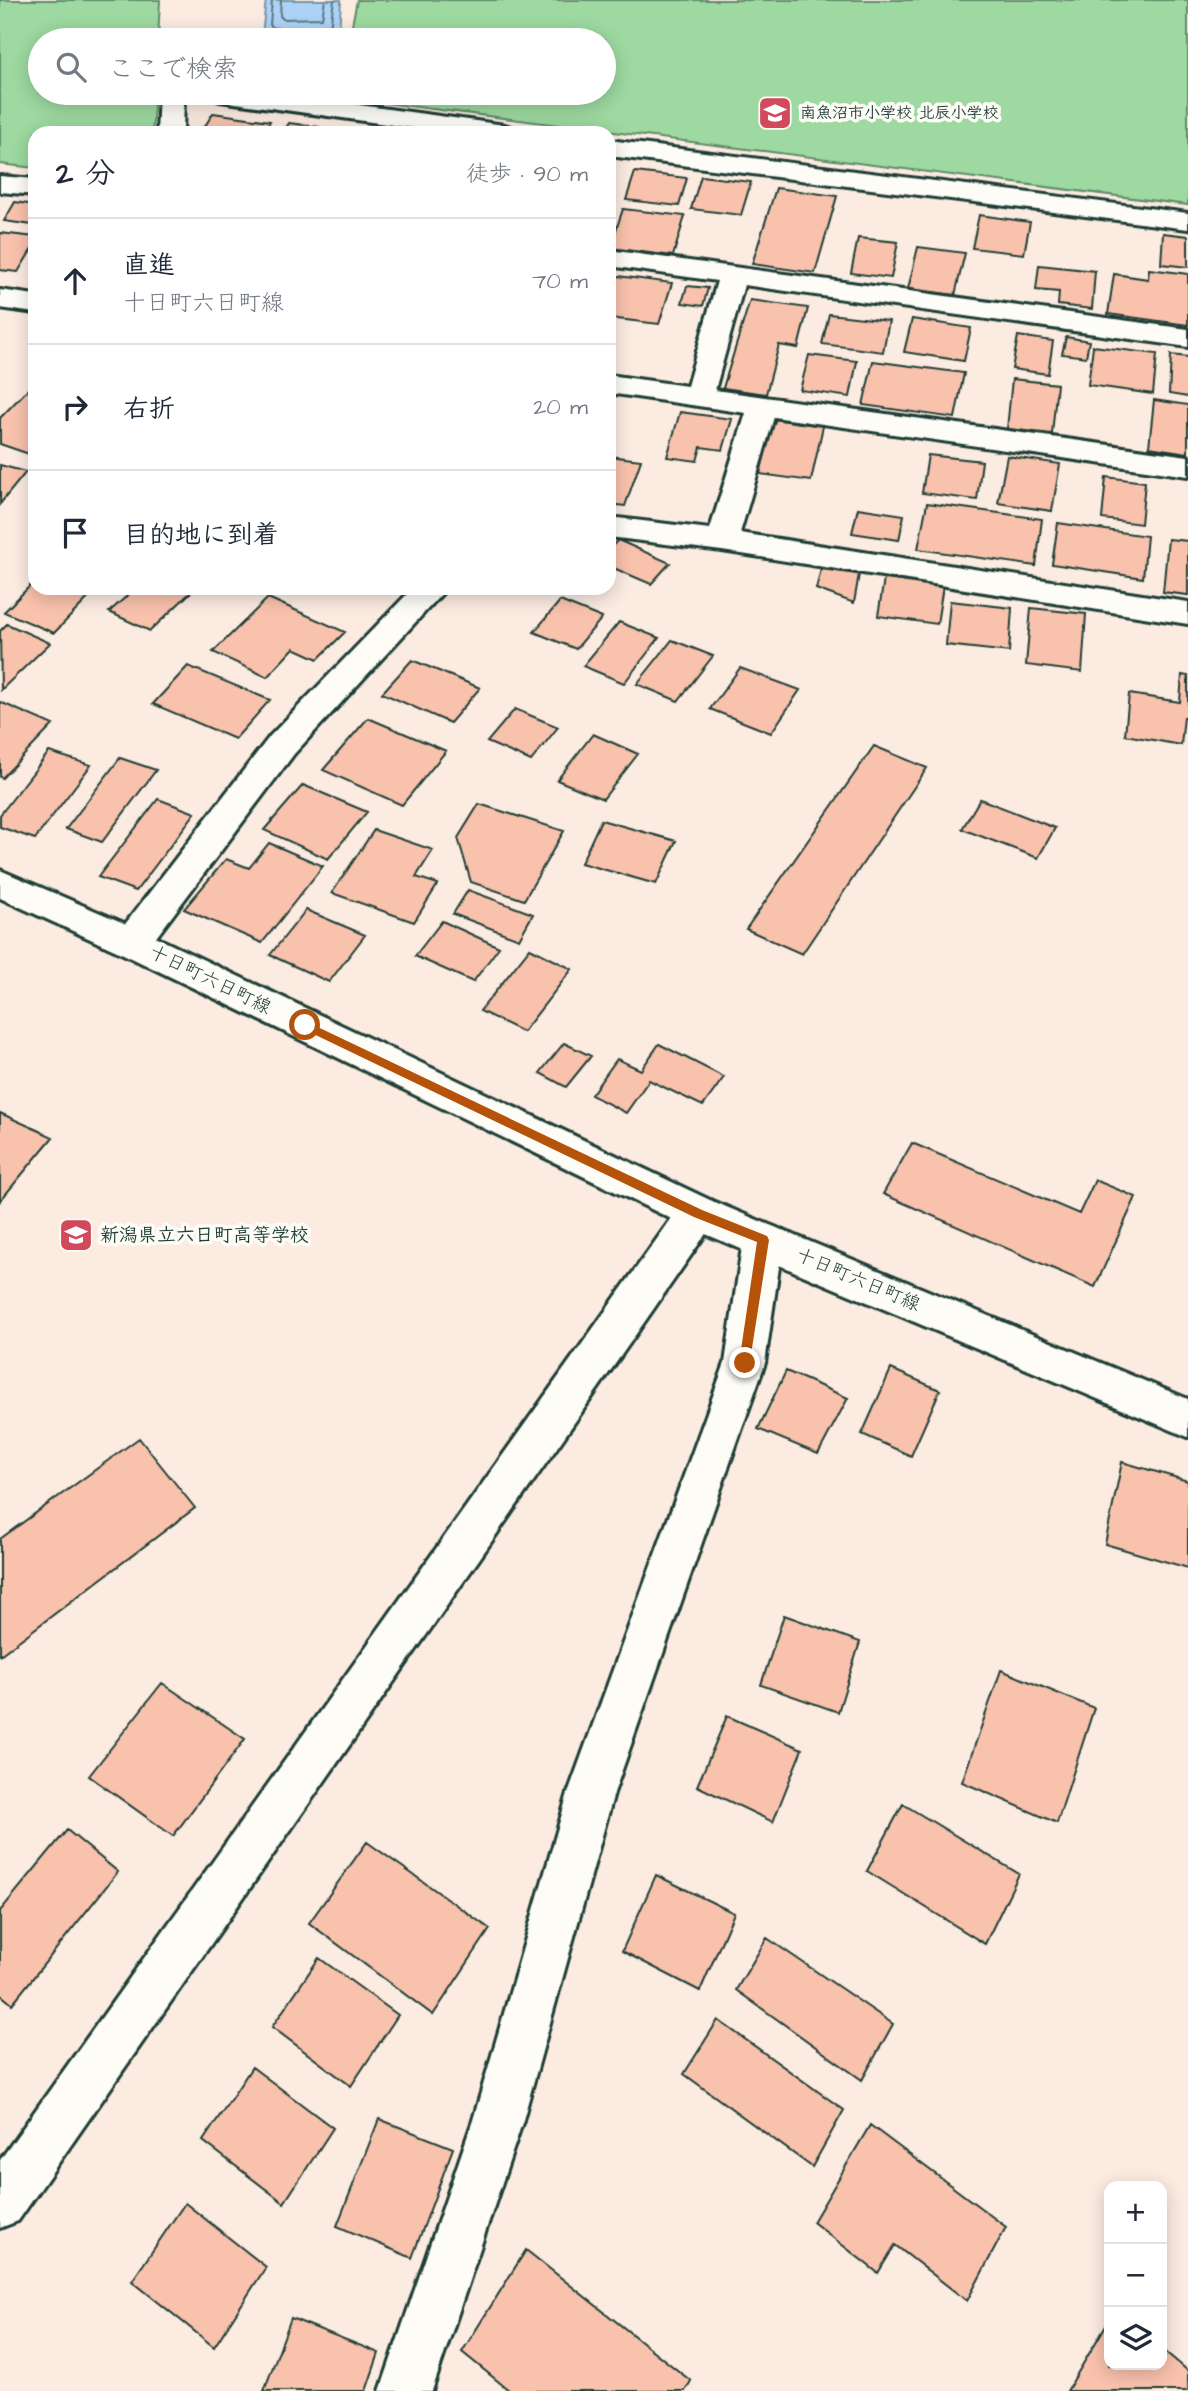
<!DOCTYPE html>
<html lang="ja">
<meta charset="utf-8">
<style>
:root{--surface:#fff;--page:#f6f6f7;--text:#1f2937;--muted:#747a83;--line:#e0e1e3}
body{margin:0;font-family:"Architects Daughter","Klee One",sans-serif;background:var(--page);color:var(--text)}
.controls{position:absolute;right:21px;bottom:21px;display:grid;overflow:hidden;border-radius:14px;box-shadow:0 4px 18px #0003}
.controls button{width:63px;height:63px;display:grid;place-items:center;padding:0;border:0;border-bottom:2px solid var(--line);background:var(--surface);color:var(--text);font:35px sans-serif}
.stop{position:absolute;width:21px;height:21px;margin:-16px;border:5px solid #b45309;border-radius:50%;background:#fff}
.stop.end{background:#b45309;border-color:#fff;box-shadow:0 2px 7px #0008}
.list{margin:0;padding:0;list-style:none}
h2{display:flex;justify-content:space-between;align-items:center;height:91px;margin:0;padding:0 28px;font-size:30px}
h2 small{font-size:23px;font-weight:400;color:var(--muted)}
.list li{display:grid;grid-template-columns:46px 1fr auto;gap:21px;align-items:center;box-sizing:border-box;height:126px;padding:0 28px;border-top:2px solid var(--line)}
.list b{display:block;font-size:26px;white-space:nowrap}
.list p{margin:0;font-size:23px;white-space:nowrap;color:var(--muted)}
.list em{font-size:23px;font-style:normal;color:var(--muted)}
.icon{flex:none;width:38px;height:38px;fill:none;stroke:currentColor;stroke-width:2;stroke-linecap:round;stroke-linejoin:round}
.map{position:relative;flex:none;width:1188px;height:2391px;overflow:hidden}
.search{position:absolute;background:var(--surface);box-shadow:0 4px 18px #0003;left:28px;top:28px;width:588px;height:77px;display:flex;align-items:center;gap:18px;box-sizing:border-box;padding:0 24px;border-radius:38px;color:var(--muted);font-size:26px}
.panel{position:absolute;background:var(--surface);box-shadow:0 4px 18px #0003;left:28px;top:126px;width:588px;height:469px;border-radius:21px}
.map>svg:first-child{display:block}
</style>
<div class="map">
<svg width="1188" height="2391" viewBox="0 0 1188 2391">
<rect width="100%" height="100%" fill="#fcebe1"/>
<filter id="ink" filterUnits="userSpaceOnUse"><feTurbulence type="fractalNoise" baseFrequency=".0143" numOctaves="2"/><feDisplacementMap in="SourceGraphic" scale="14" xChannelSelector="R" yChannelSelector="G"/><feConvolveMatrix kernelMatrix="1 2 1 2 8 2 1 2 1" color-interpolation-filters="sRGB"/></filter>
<g filter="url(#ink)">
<!-- green -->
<path fill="#9dd9a0" stroke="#5e8b6a" stroke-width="2" d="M0 0H160L158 40H40V93H155L152 133H35V168L0 164Z
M357 0H1188V205L338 97 339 93H604V40H349Z"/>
<!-- water -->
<path fill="#aed2f6" stroke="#7596a8" stroke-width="2" d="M266 0H341L339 34 262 35Z"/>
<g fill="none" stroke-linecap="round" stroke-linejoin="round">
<!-- shore -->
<path stroke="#587982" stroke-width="2" d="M272 0 270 25 274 28 330 27 334 0
M281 0 280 16 283 19 322 18 325 0"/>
</g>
<!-- building -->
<path fill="#f9c2ad" stroke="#1f3d34" stroke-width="2" d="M213 113 270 121 263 133 202 131Z
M289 123 319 127 316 133H283Z
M635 172 687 178 679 206 626 200Z
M701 176 751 182 741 215 691 209Z
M776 188 837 196 815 273 752 264Z
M15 202 35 205 33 225 4 221Z
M623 209 685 216 673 256 610 248Z
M979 215 1030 222 1024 254 972 248Z
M0 233 35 237V244L18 272 0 270Z
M1163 233 1188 236V267L1161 264Z
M858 238 898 242 891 278 851 273Z
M918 247 965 253 955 295 908 289Z
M1039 265 1095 271 1092 309 1058 305 1059 292 1036 290Z
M1149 269 1188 274V325L1108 314 1114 274 1148 279Z
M618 276 672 283 659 324 609 318V303Z
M687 286 708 288 703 306 682 303Z
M750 300 808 308 798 348 779 345 766 394 723 388Z
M829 314 889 321 883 352 822 344Z
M912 319 971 328 964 361 904 352Z
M1018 336 1053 341 1048 374 1012 369Z
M1066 337 1089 341 1086 357 1062 354Z
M1093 346 1157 354 1153 394 1088 385Z
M809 355 857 361 850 397 800 390Z
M1171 355 1188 357V397L1169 394Z
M873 361 964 373 955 418 863 405Z
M1012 379 1057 384 1052 434 1007 429Z
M35 382V456L0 444V418Z
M1154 400 1188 405V453L1149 447Z
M680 412 732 419 723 450 701 447 697 461 667 457Z
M773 419 823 426 811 481 760 474Z
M928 455 982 461 977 500 922 493Z
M609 456 641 460 625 506 609 504Z
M1007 456 1060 464 1052 511 998 503Z
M0 465 26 472 0 504Z
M1106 477 1145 482 1141 524 1102 519Z
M927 503 1042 519 1036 566 918 549Z
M858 508 904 515 899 540 852 533Z
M1058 523 1147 536 1143 578 1052 564Z
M1168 539 1188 541V595L1163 592Z
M618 540 670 563 651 584 609 566V549Z
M821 569 859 574 854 603 816 589Z
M884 579 943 586 937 624 878 616Z
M35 581V588H98L54 633 4 612Z
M136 588H185L192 591 150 631 109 612Z
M268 598 345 632 318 659 294 648 267 677 213 652Z
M560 601 602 618 576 649 534 632Z
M950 601 1012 608 1009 652 946 645Z
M1031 608 1086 614 1082 672 1026 665Z
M619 622 659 638 624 683 583 666Z
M7 624 50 643 1 690 0 631Z
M672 640 713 656 678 701 637 684Z
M412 660 480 688 450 723 382 693Z
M188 666 270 700 235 739 153 704Z
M740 668 800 690 771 733 710 709Z
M1182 675 1188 676V717H1184L1181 745 1125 735 1129 694 1180 702Z
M0 702 53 725 2 778 0 777Z
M515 709 558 727 531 761 487 742Z
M368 718 446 751 402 805 323 770Z
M593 734 638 754 603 799 557 780Z
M874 746 927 768 802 954 746 929Z
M49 752 91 765 35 839 0 827V815Z
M120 758 156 770 102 842 66 829Z
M303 785 367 812 328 859 264 830Z
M158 799 195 813 136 891 98 877Z
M980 799 1055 828 1038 858 962 829Z
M479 804 564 831 524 900 471 882 458 838Z
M601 820 676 841 656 884 581 863Z
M374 830 433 850 416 877 438 884 414 922 332 893Z
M269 843 323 866 262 943 184 909 226 859 249 868Z
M468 890 533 914 519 939 453 914Z
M306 910 365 935 329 982 270 955Z
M442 921 499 947 473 982 415 956Z
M530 948 572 969 523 1032 480 1011Z
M564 1043 591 1056 566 1087 540 1073Z
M659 1044 724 1077 703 1106 649 1080 626 1113 591 1095 617 1059 641 1070Z
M0 1113 53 1137 0 1201Z
M912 1143 1079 1214 1095 1180 1136 1197 1095 1287 883 1194Z
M891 1369 940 1390 911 1456 862 1434Z
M786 1371 848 1398 818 1454 758 1429Z
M139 1438 195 1508 0 1655V1539Z
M1122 1462 1188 1481V1568L1105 1544Z
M784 1615 860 1642 838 1712 761 1685Z
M1001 1670 1094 1708 1057 1823 962 1782Z
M162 1683 245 1739 173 1836 89 1776Z
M727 1716 802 1749 773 1822 697 1786Z
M903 1804 1019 1874 985 1944 867 1871Z
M67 1830 118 1872 12 2004 0 1994V1911Z
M367 1842 490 1929 433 2015 309 1923Z
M656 1875 734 1913 700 1991 622 1951Z
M767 1938 893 2024 862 2080 736 1990Z
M319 1958 398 2015 351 2086 272 2027Z
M718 2020 844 2110 812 2167 684 2074Z
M252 2067 333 2128 284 2203 203 2141Z
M379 2119 453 2148 412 2258 337 2226Z
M870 2125 1006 2227 967 2301 895 2245 878 2273 813 2222Z
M185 2203 266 2267 214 2347 132 2281Z
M526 2250 691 2381 685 2391H510L462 2352Z
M291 2318 379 2353 366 2391H264Z
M1109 2320V2365H1162V2349L1188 2371V2391H1067Z"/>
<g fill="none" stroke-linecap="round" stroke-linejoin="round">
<!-- minor casing -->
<g stroke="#1f3d34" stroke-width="6">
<path id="minor" d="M159 93H190L184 99 183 133H157Z
M207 93H272L505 125 514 128 518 133H450L220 101 211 98Z
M609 140 1188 213V229L609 156Z
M0 176 35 179V195L0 192Z
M609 250 1188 329V347L744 285 715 390 1188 456V476L774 417 740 533 1188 602V624L722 551 609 537V517L710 529 746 413 609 393V375L687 386 717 281 609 266Z
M0 290 35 295V313L0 308Z
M413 588H447L294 754 145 952 132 956 119 952 114 942 119 932 270 736Z
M763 1223 777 1228 783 1240 765 1363 614 1793 523 2120 432 2391H380L473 2120 568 1793 725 1363 743 1240 749 1228Z"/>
</g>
<!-- tertiary casing -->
<g stroke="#1f3d34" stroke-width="6">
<path id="tertiary" d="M698 1196 712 1201 717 1213 712 1225 18 2221 0 2228V2160L684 1201Z"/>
</g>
<!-- primary casing -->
<g stroke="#1f3d34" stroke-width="6">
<path id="primary" d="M0 870 145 932 712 1201 1188 1399V1437L684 1225 119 952 0 898Z"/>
</g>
<!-- minor -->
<use href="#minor" fill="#fdfcf7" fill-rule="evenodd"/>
<!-- tertiary -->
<use href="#tertiary" fill="#fdfcf7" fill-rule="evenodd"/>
<!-- primary -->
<use href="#primary" fill="#fdfcf7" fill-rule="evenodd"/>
</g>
</g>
<!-- route -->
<path fill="#b45309" d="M305 1021 702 1210 767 1236 769 1240 749 1367 745 1368 739 1363 757 1242 694 1217 301 1028 300 1025Z"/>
<!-- icons -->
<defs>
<g id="school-square" transform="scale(1.75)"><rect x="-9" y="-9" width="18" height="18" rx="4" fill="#d1495b" stroke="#fdfcf7"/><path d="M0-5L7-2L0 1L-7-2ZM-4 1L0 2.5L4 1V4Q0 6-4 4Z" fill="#fff"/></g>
</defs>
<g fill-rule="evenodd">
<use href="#school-square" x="775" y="113"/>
<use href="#school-square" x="76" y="1235"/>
</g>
<g text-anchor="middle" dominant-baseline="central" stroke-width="7" stroke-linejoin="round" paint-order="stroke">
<!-- far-poi labels -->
<g font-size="16" font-weight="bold" fill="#1f3d34" stroke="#fdfcf7" text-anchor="start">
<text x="800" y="113">南魚沼市小学校 北辰小学校</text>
</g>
<!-- street labels -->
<g font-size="19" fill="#1f3d34" stroke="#fdfcf7">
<text transform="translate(210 980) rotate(26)">十日町六日町線</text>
<text transform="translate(858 1280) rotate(23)">十日町六日町線</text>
</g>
<!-- poi labels -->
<g font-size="19" font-weight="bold" fill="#1f3d34" stroke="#fdfcf7" text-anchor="start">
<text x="100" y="1235">新潟県立六日町高等学校</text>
</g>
</g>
</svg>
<div class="controls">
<button>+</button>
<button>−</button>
<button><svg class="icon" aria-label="layers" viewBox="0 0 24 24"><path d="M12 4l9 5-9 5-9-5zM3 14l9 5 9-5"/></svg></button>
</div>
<div class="stop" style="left:305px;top:1025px"></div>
<div class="stop end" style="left:745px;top:1363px"></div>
<div class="search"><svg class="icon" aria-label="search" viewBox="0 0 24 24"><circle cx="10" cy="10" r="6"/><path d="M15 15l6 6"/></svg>ここで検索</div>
<section class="panel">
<h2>2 分<small>徒歩 · 90 m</small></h2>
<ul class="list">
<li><svg class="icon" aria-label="ahead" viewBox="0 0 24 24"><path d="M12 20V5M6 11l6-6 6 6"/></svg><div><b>直進</b><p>十日町六日町線</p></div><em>70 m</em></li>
<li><svg class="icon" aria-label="right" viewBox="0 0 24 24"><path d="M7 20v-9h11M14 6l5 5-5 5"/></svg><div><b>右折</b></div><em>20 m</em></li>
<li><svg class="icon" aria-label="arrive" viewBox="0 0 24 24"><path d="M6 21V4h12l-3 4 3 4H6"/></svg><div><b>目的地に到着</b></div></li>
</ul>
</section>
</div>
